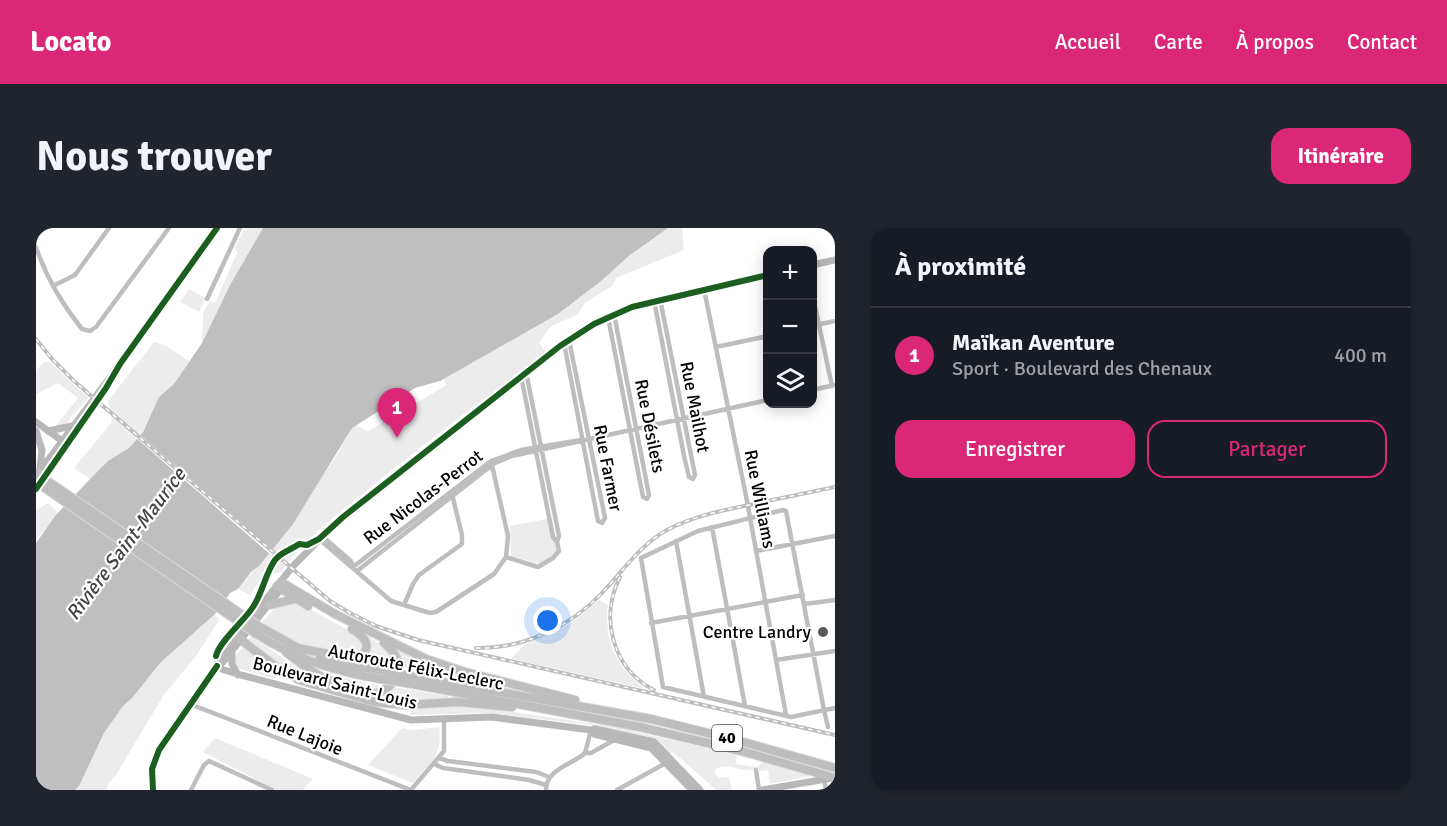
<!DOCTYPE html>
<html lang="fr">
<meta charset="utf-8">
<style>
:root{--surface:#171b24;--page:#20242c;--text:#f1f3f6;--muted:#9ea1a6;--line:#363941;--accent:#db2777}
body{margin:0;font-family:Signika,sans-serif;background:var(--page);color:var(--text)}
.controls{position:absolute;right:18px;top:18px;display:grid;overflow:hidden;border-radius:12px;box-shadow:0 3px 15px #0003}
.controls button{width:54px;height:54px;display:grid;place-items:center;padding:0;border:0;border-bottom:2px solid var(--line);background:var(--surface);color:var(--text);font:30px sans-serif}
.you{position:absolute;left:512px;top:393px;width:21px;height:21px;margin:-15px;border:4px solid #fff;border-radius:50%;background:#1a73e8;box-shadow:0 0 0 9px #1a73e833}
.badge{display:grid;place-items:center;width:39px;height:39px;border-radius:50%;background:var(--accent);color:#fff;font-size:20px;font-weight:700}
.pin{position:absolute;translate:-50% -50px;filter:drop-shadow(0 2px 3px #0008)}
.pin::after{content:'';position:absolute;top:32px;width:21px;height:18px;background:inherit;clip-path:polygon(0 0,100% 0,50% 100%)}
.list{margin:0;padding:0;list-style:none}
h2{display:flex;justify-content:space-between;align-items:center;height:78px;margin:0;padding:0 24px;font-size:26px}
h2 small{font-size:20px;font-weight:400;color:var(--muted)}
.list li{display:grid;grid-template-columns:39px 1fr auto;gap:18px;align-items:center;box-sizing:border-box;height:96px;padding:0 24px;border-top:2px solid var(--line)}
.list b{display:block;font-size:22px;white-space:nowrap}
.list p{margin:0;font-size:20px;white-space:nowrap;color:var(--muted)}
.list em{font-size:20px;font-style:normal;color:var(--muted)}
.actions{display:flex;gap:12px;padding:18px 24px}
.actions a{flex:1;padding:14px 0;border:2px solid var(--accent);border-radius:18px;text-align:center;font-size:21px;color:var(--accent)}
.actions .main{background:var(--accent);color:#fff}
.icon{flex:none;width:33px;height:33px;fill:none;stroke:currentColor;stroke-width:2;stroke-linecap:round;stroke-linejoin:round}
.map{position:relative;flex:none;width:799px;height:562px;overflow:hidden;border-radius:18px}
header{display:flex;align-items:center;gap:36px;box-sizing:border-box;height:84px;padding:0 30px;background:var(--accent);color:#fff}
header strong{font-size:28px}
nav{display:flex;gap:33px;margin-inline-start:auto;font-size:21px}
.intro{display:flex;align-items:center;justify-content:space-between;box-sizing:border-box;height:144px;padding:0 36px}
h1{margin:0;font-size:42px}
.button{padding:15px 27px;border-radius:18px;background:var(--accent);color:#fff;font-size:21px;font-weight:700}
main{display:flex;gap:36px;padding:0 36px}
aside{flex:1;background:var(--surface);border-radius:18px;box-shadow:0 3px 15px #0003}
.map>svg:first-child{display:block}
</style>
<header>
<strong>Locato</strong>
<nav><a>Accueil</a><a>Carte</a><a>À propos</a><a>Contact</a></nav>
</header>
<div class="intro"><h1>Nous trouver</h1><a class="button">Itinéraire</a></div>
<main>
<div class="map">
<svg width="799" height="562" viewBox="0 0 799 562">
<rect width="100%" height="100%" fill="#fff"/>
<!-- green -->
<path fill="#ececec" d="M209 0H227L194 57 166 115 167 85 174 73 179 75 201 25 199 19Z
M632 0H646L648 22 580 50 576 58 549 75 541 87 515 98 503 115 513 128 472 160 441 176 366 234 286 299 257 328 244 345H229L214 367 202 361 220 340 298 232 316 200 320 197 332 203 411 157 407 151 522 86 565 53 594 27Z
M153 61 170 70 163 84 144 74Z
M118 114 130 118 153 133 138 156 123 169 107 203 100 212 93 220 72 233 54 251 38 240 76 194 72 173Z
M9 134H14L43 162 53 169 27 199 18 200 42 170 22 155 0 166V142Z
M12 275 22 285 0 312V282Z
M516 290 521 318 525 319 523 323 504 336 475 328 474 298Z
M563 372 572 377C568 409 579 439 606 458L605 460 476 431C486 412 515 406 533 396 544 389 553 380 563 372Z
M252 374 266 377 323 408 329 419 322 428 265 416 225 395 240 379Z
M179 386 183 392 160 428 127 468 80 547 72 556 71 562H39L68 505 87 478 97 468 124 435Z
M326 404 352 422 360 439 328 433Z
M215 408 260 439 301 459 277 455 251 443 212 412Z
M208 420 241 443 239 451 206 442 201 439 199 430 203 423Z
M361 420 493 462V465L446 456 439 452 365 439 359 421Z
M286 445 350 459 332 463 298 452Z
M357 459 412 468V471L354 474 350 465Z
M432 477 583 500 701 527 700 536 720 539 728 534 775 548 734 556 732 542 723 543 722 540C719 541 715 542 712 542 700 542 690 534 680 541L679 546 683 550 693 549 696 562H680L637 524 634 526 622 513 554 497 455 485 374 487 375 480Z
M403 499C407 527 394 535 377 555L332 537 366 500 377 502Z
M179 510 277 551 267 562H241L167 524Z"/>
<!-- water -->
<path fill="#bfbfbf" d="M227 0H632L594 27 565 53 522 86 404 153 379 160 316 200 257 296 223 338 215 344 202 361 194 365 179 386 124 435 97 469 87 478 68 505 43 558 39 562H0V315L19 288 54 251 72 233 93 220 107 204 123 169 138 156 166 115 194 57Z"/>
<!-- pier -->
<path fill="#fff" d="M102 205 238 323 235 327 99 209Z"/>
<g fill="none" stroke-linecap="round" stroke-linejoin="round">
<!-- highway casing -->
<g stroke="#dbdbdb" stroke-width="10">
<path id="highway" d="M245 354 299 386 390 431 429 444 539 472
M241 358 272 378
M233 377 259 371
M224 399 266 422
M219 405C259 431 298 443 344 451
M200 408 239 438 263 452 338 474 369 477 422 474 476 479
M261 420 309 429 323 430C338 419 328 408 316 401
M250 424C274 443 300 461 332 466 353 468 370 443 358 425 355 421 351 418 348 415
M284 429 307 436 348 443
M373 448 615 491 700 512 799 540
M371 455 604 499 705 523 799 550"/>
</g>
<!-- street -->
<path stroke="#bebebe" stroke-width="4.5" d="M0 19C10 49 26 76 46 101L54 103 60 99 133 0
M17 58 39 47 73 0
M668 61 711 273 750 487
M776 64 796 158
M171 71 204 0
M618 72 648 228 653 249 657 251 659 247 624 71
M572 89 607 269 611 271 613 267 578 86
M776 98 799 93
M528 115 562 293 566 295 569 290 533 112
M680 119 732 108
M485 148 517 309 521 314
M776 162 799 157
M676 299 709 478
M286 308 315 333 317 339
M283 311 355 373 394 385 400 384 458 346 470 329 472 308 455 233
M640 313 668 469
M720 323 799 308
M470 329 502 339 517 330 523 323 521 314 523 308 490 144
M317 339 455 233 485 222 545 212
M321 343 447 244 459 235 476 228 732 172
M769 376 799 372
M368 377 377 356 383 347 426 316V307L416 266
M615 395 767 367
M740 432 799 423
M154 476 375 562
M792 499 788 482 750 283 747 282 662 303 605 330 627 459 755 489C769 486 784 483 799 480
M549 525H555L580 511
M403 530 412 533 500 544 513 549
M398 536 407 540 493 552 510 557
M720 542 723 562
M788 551 790 562
M155 562 168 537 173 533 236 562
M375 562 408 523V490
M510 562C510 541 536 537 549 525L555 502
M581 562 630 535"/>
<!-- secondary -->
<path stroke="#b8b8b8" stroke-width="7" d="M776 37 799 32
M0 194 29 215
M0 203 6 222 4 241
M12 203 36 198
M0 248 84 136 181 0
M0 261 74 154
M196 424V436L202 447
M181 438 182 430 258 337 293 302 522 119 558 96 596 79 732 47
M181 438 188 442 205 447 375 492 456 489 555 502 559 501 618 514 664 562
M555 502 558 506 615 520 656 562
M117 562 116 541 123 522 181 438 187 434 248 357
M726 562 796 550"/>
<!-- highway -->
<use href="#highway" stroke="#bebebe" stroke-width="8"/>
<!-- rail casing -->
<g stroke="#bebebe" stroke-width="4">
<path id="rail" d="M0 111 16 131 38 153 294 373 314 385 340 398 382 412 799 507
M584 349C563 390 577 441 618 462
M440 420C487 421 534 399 566 365 587 343 604 317 631 302 661 286 695 281 727 274 751 269 775 264 799 259"/>
</g>
<!-- rail -->
<use href="#rail" stroke="#fff" stroke-width="1.5" stroke-dasharray="4.5" stroke-linecap="butt"/>
<!-- highway-bridge casing -->
<g stroke="#dbdbdb" stroke-width="10" stroke-linecap="butt">
<path id="highway-bridge" d="M0 245 224 399
M0 254 219 405
M348 443 373 448
M344 451 371 455"/>
</g>
<!-- highway-bridge -->
<use href="#highway-bridge" stroke="#bebebe" stroke-width="8"/>
<!-- cycleway casing -->
<g stroke="#fff" stroke-width="10">
<path id="cycleway" d="M0 261 70 160 84 136 181 0
M180 428C183 414 208 393 217 379 227 364 229 346 239 332 245 324 255 322 263 316L271 317 283 311 307 289 524 118 558 96 596 79 732 47
M117 562 116 541 123 522 181 438"/>
</g>
<!-- cycleway -->
<use href="#cycleway" stroke="#1b5e20" stroke-width="6"/>
</g>
<!-- markers -->
<circle fill="#595959" stroke="#fff" stroke-width="2" cx="787" cy="404" r="6"/>
<g text-anchor="middle" dominant-baseline="central" stroke-width="4.5" stroke-linejoin="round" paint-order="stroke">
<!-- shield labels -->
<rect fill="#fff" stroke="#4c4c4c" stroke-width="1.5" x="676" y="497" width="30" height="26" rx="4.5"/>
<g font-size="16" font-weight="bold" fill="#000">
<text x="691" y="510">40</text>
</g>
<!-- street labels -->
<g font-size="18" fill="#000" stroke="#fff">
<text transform="translate(659 179) rotate(79)">Rue Mailhot</text>
<text transform="translate(614 198) rotate(79)">Rue Désilets</text>
<text transform="translate(572 240) rotate(79)">Rue Farmer</text>
<text transform="translate(387 269) rotate(-37)">Rue Nicolas-Perrot</text>
<text transform="translate(724 271) rotate(79)">Rue Williams</text>
<text transform="translate(380 439) rotate(11)">Autoroute Félix-Leclerc</text>
<text transform="translate(299 455) rotate(14)">Boulevard Saint-Louis</text>
<text transform="translate(269 507) rotate(22)">Rue Lajoie</text>
</g>
<!-- poi labels -->
<g font-size="18" fill="#000" stroke="#fff" text-anchor="end">
<text x="775" y="404">Centre Landry</text>
</g>
<!-- water labels -->
<g font-size="20" font-style="italic" fill="#444" stroke="#fff">
<text transform="translate(90 316) rotate(-53)">Rivière Saint-Maurice</text>
</g>
</g>
</svg>
<div class="controls">
<button>+</button>
<button>−</button>
<button><svg class="icon" aria-label="layers" viewBox="0 0 24 24"><path d="M12 4l9 5-9 5-9-5zM3 14l9 5 9-5"/></svg></button>
</div>
<div class="you"></div>
<div class="pin badge" style="left:361px;top:210px">1</div>
</div>
<aside>
<h2>À proximité<small></small></h2>
<ul class="list">
<li><span class="badge">1</span><div><b>Maïkan Aventure</b><p>Sport · Boulevard des Chenaux</p></div><em>400 m</em></li>
</ul>
<div class="actions"><a class="main">Enregistrer</a><a>Partager</a></div>
</aside>
</main>
